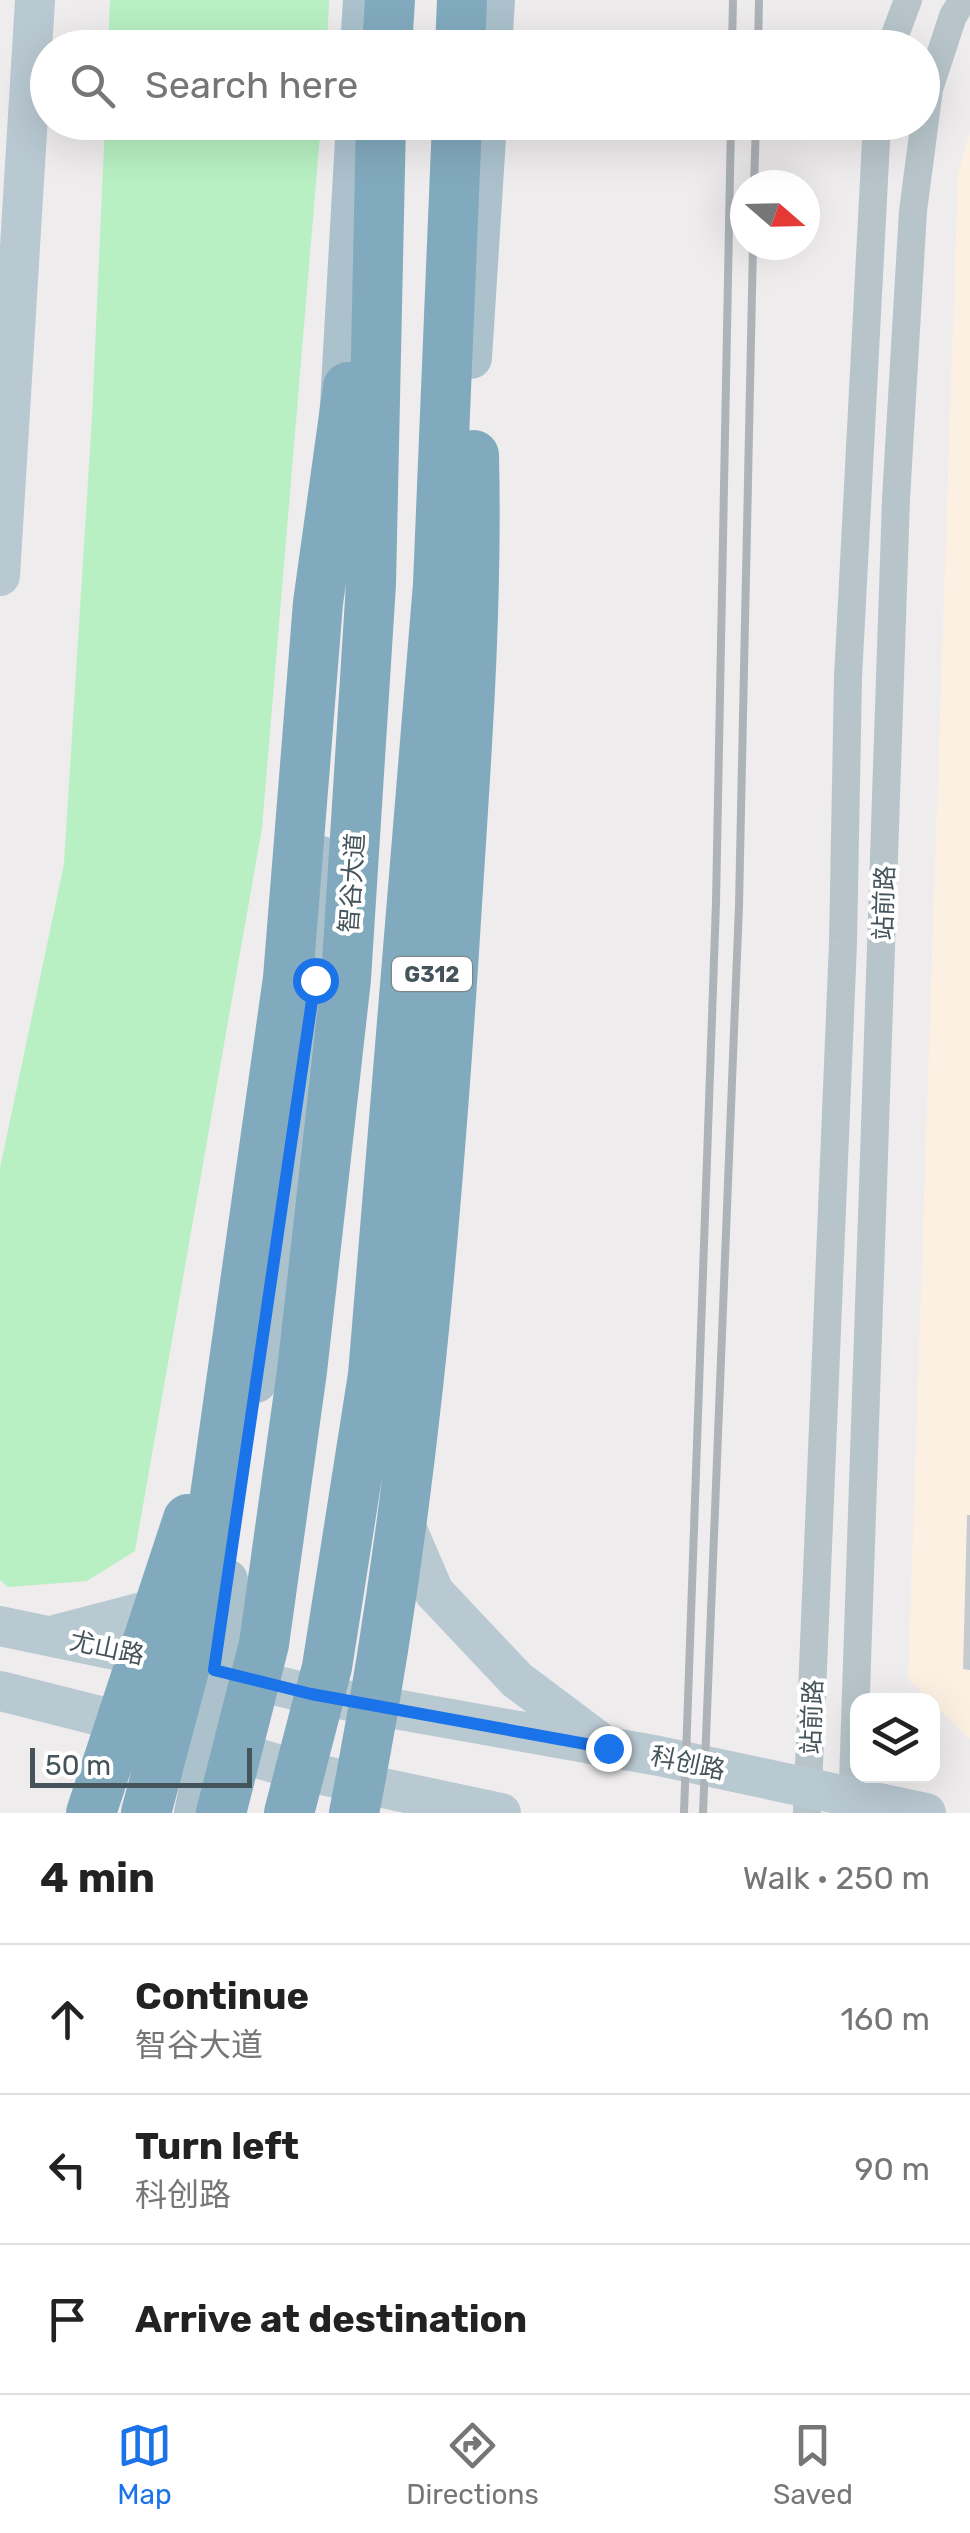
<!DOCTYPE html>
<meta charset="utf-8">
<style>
:root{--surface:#fff;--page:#f2f2f2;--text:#222;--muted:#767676;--line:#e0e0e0;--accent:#1a73e8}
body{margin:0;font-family:Rubik,"Noto Sans SC",sans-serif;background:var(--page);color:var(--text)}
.controls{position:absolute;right:30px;bottom:30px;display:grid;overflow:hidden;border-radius:20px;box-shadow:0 10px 40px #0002}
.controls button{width:90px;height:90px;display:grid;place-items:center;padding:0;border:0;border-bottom:2px solid var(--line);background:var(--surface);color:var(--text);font:50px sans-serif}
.compass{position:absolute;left:730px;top:170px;width:90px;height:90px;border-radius:50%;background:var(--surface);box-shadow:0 10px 40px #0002;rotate:110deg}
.scale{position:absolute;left:30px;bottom:25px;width:222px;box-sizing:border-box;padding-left:10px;border:5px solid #44545a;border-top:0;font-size:28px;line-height:35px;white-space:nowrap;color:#44545a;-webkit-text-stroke:8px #fff;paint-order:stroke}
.stop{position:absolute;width:30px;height:30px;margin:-22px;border:8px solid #1a73e8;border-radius:50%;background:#fff}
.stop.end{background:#1a73e8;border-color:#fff;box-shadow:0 2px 10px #0008}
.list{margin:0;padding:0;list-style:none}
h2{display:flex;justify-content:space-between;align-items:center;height:130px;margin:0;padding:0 40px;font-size:42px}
h2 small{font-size:32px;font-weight:400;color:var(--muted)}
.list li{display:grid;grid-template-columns:65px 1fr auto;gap:30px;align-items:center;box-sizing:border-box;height:150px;padding:0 40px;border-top:2px solid var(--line)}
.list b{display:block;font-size:38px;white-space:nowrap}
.list p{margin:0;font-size:32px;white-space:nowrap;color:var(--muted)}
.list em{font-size:32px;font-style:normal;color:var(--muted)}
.icon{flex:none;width:55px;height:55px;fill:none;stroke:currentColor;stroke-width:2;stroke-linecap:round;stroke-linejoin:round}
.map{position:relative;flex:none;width:970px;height:1813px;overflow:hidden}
.search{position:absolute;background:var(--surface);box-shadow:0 10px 40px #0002;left:30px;right:30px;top:30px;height:110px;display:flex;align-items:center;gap:25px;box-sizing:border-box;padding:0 35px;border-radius:55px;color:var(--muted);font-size:38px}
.sheet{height:580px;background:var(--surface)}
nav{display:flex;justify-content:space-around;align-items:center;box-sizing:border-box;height:140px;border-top:2px solid var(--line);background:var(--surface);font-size:28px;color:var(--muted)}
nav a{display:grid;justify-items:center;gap:5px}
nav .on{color:var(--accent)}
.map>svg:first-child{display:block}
</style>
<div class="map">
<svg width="970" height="1813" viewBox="0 0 970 1813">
<rect width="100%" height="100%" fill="#efeced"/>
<!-- commercial -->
<path fill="#fcf0e3" d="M970 132V1739L908 1679 958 173Z"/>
<!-- green -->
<path fill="#b8f0c3" d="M110 0H329L327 47H108Z
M105 123H321L262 828 135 1551 87 1581 8 1587 0 1580V1168L64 864 92 417Z"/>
<!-- building -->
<path fill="#c6cbd0" d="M967 1515H970V1670L963 1669Z"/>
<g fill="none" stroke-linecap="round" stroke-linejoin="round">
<!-- street -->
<path stroke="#b7c5ca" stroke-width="28" d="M890 48 908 0
M852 1812 896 499 913 211 929 89 953 16 963 0
M807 1813 843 943 848 678 877 122"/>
<!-- secondary -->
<path stroke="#b9c9d2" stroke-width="40" d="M0 576 35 0
M400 1513 434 1592 517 1680 601 1743
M0 1626 172 1662
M58 1634 146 1611 175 1590
M229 1674 311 1694 659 1756 926 1813
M0 1691 147 1728
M208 1744 298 1770 501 1813"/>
<!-- primary -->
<path stroke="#abc2cd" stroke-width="42" d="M361 48 364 0
M491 48 494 0
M471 358 486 122
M340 422 357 122
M256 1382 315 980 321 857
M195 1813C212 1736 215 1658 227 1580"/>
<!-- highway -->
<path stroke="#82aabe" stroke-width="50" d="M387 48 390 0
M460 48 462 0
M91 1813 188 1519
M146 1813 198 1617 288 978 318 603 348 387
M221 1813 264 1644 302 1371 346 979 371 584 381 122
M289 1813 327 1667 373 1375 438 584 457 122
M354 1813C411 1525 435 1245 454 952 464 787 478 622 474 455"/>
<!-- rail -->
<path stroke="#aeb3b7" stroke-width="8" d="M732 48 733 0
M758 48 759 0
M754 185 756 122
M684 1813 716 903 731 122
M703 1813 739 905 753 245"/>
</g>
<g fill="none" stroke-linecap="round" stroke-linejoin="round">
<!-- route -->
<path stroke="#1a73e8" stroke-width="12" d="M315 980 214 1670 311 1694 608 1748"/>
</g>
<g text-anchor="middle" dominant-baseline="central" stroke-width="8" stroke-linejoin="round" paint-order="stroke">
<!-- shield labels -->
<rect fill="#fff" stroke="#7c878c" stroke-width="2.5" x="392" y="957" width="80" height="34" rx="8"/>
<g font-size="22" font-weight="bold" fill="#44545a">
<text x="432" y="974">G312</text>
</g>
<!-- street labels -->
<g font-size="25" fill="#44545a" stroke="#fff">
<text transform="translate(352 883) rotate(-86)">智谷大道</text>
<text transform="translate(884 903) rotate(-88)">站前路</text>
<text transform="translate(107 1648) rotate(12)">尤山路</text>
<text transform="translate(812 1717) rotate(-88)">站前路</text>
<text transform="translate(688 1763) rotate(12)">科创路</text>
</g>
</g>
</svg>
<div class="controls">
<button><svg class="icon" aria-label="layers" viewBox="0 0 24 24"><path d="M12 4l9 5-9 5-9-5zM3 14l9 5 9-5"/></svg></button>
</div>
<svg class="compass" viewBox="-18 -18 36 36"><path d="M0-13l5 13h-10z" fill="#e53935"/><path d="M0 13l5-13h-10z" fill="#767676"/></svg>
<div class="scale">50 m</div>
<div class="stop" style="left:315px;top:980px"></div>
<div class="stop end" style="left:608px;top:1748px"></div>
<div class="search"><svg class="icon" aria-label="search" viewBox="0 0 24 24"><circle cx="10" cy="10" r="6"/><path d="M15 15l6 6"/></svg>Search here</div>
</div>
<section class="sheet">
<h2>4 min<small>Walk · 250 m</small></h2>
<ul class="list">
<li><svg class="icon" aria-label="ahead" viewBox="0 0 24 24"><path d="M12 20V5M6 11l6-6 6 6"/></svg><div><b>Continue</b><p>智谷大道</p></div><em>160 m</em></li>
<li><svg class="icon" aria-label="left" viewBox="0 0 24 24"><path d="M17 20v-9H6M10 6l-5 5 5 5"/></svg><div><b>Turn left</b><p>科创路</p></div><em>90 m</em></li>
<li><svg class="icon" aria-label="arrive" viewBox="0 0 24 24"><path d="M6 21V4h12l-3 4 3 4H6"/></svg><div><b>Arrive at destination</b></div></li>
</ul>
</section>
<nav>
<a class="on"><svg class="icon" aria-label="map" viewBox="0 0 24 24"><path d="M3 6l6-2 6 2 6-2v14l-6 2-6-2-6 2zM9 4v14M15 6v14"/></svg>Map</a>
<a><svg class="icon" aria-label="directions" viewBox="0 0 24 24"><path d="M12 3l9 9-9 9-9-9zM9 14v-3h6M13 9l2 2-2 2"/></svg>Directions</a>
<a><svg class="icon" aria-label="saved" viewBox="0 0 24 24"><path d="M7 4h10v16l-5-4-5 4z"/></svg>Saved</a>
</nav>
